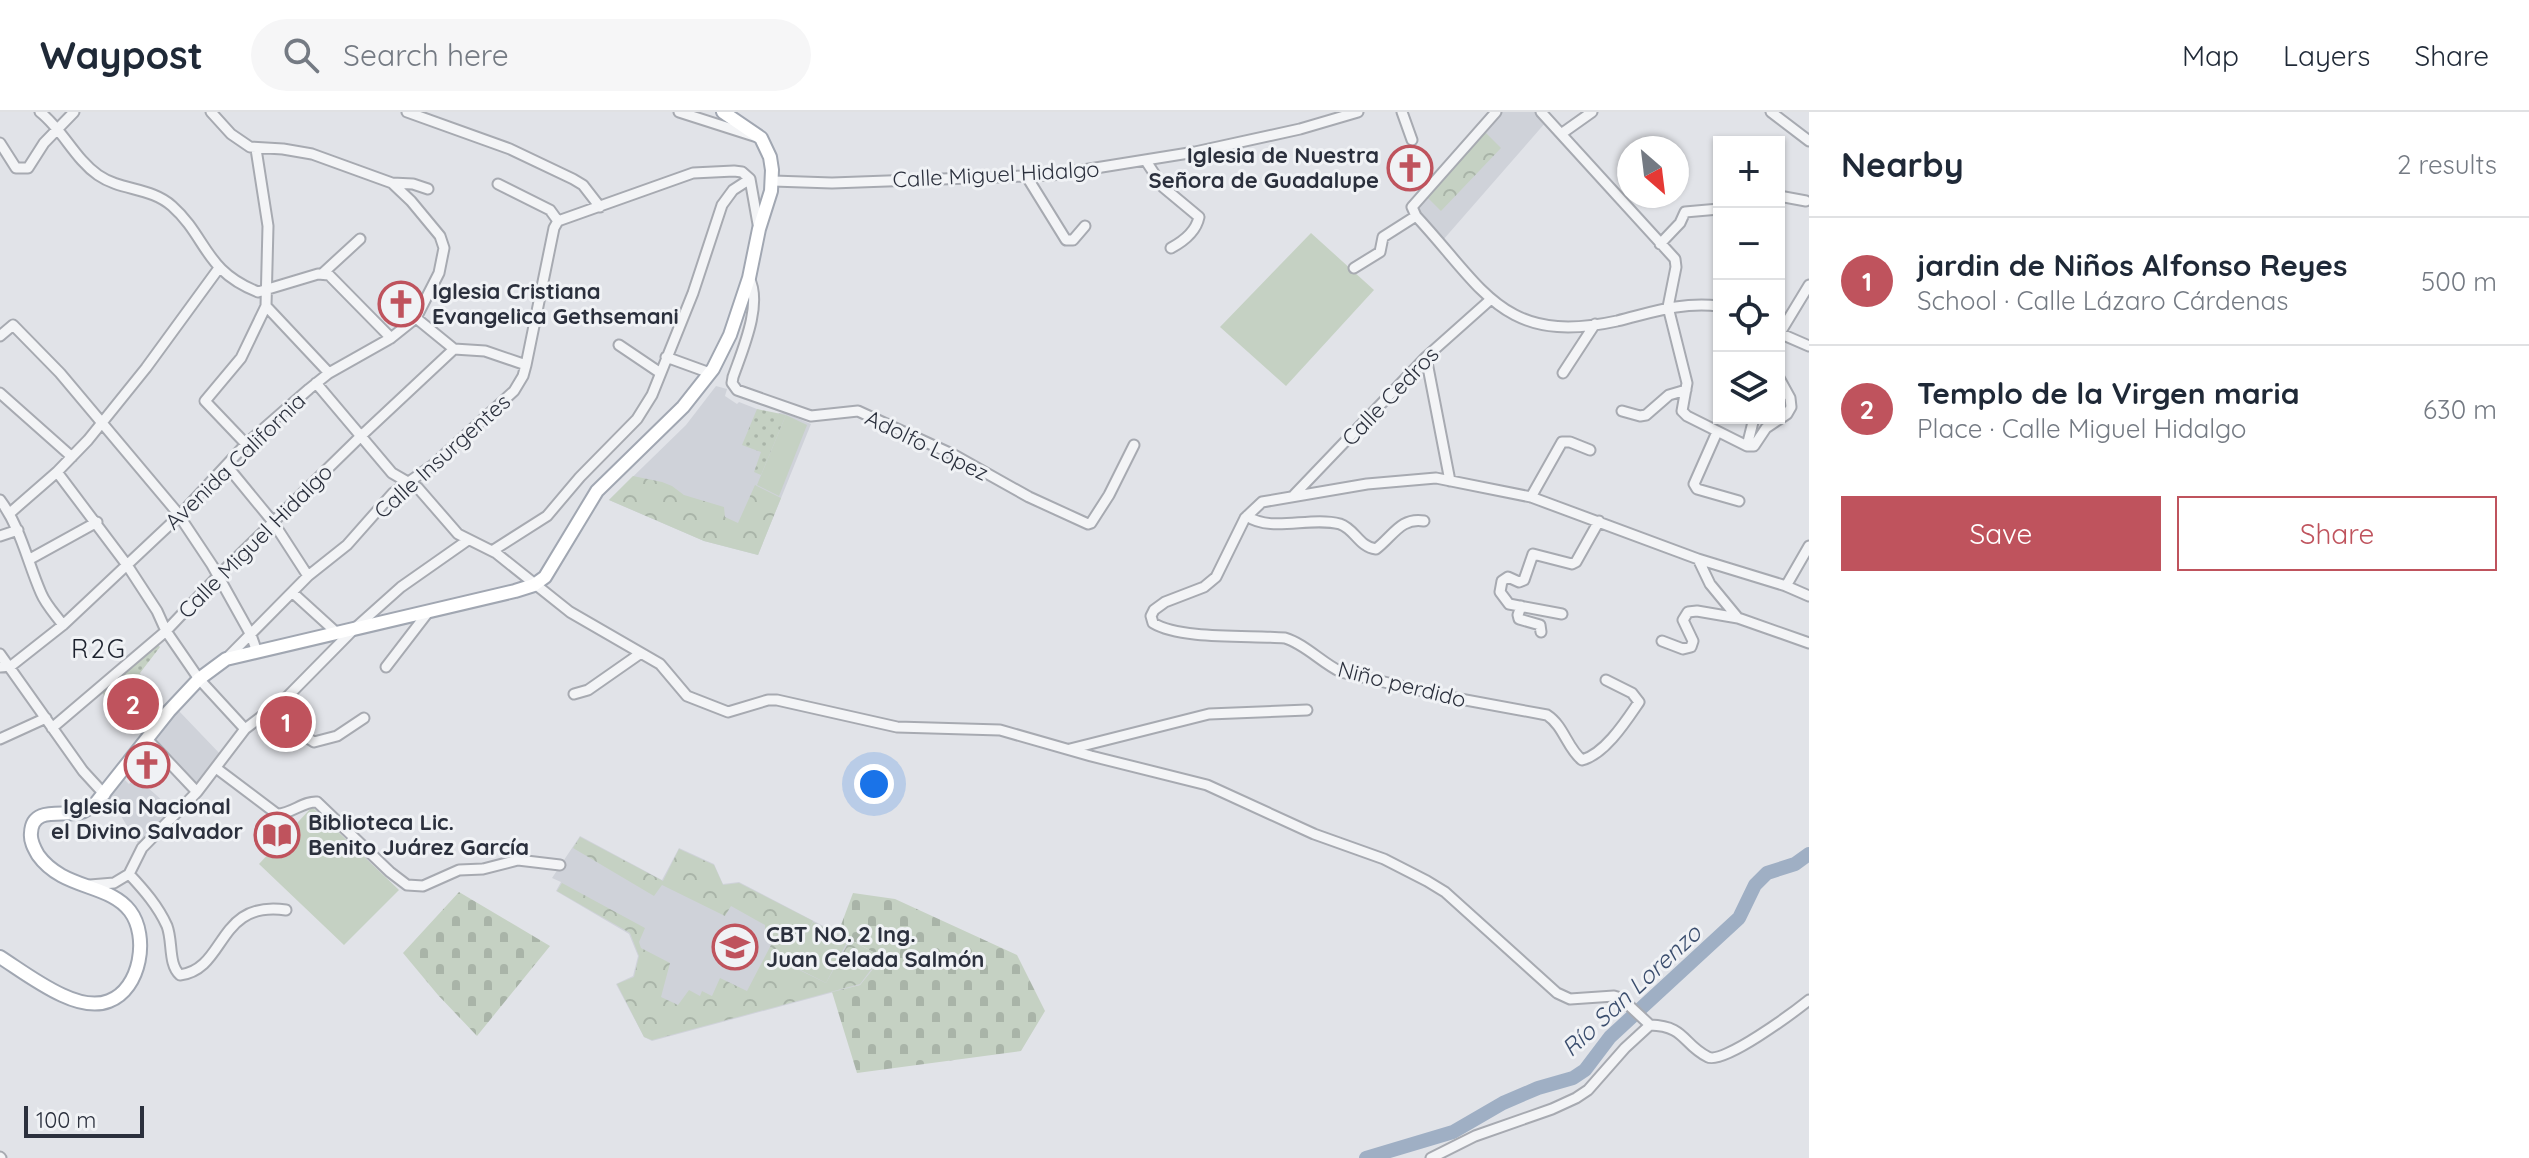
<!DOCTYPE html>
<meta charset="utf-8">
<style>
:root{--surface:#fff;--page:#f6f6f7;--text:#1f2937;--muted:#747a83;--line:#e0e1e3;--accent:#bf535d}
body{margin:0;font-family:Quicksand,sans-serif;background:var(--page);color:var(--text)}
.controls{position:absolute;right:24px;top:24px;display:grid;overflow:hidden;border-radius:0px;box-shadow:0 2px 6px #0004}
.controls button{width:72px;height:72px;display:grid;place-items:center;padding:0;border:0;border-bottom:2px solid var(--line);background:var(--surface);color:var(--text);font:40px sans-serif}
.compass{position:absolute;left:1617px;top:24px;width:72px;height:72px;border-radius:50%;background:var(--surface);box-shadow:0 2px 6px #0004;rotate:152deg}
.scale{position:absolute;left:24px;bottom:20px;width:120px;box-sizing:border-box;padding-left:8px;border:4px solid #2b303d;border-top:0;font-size:22px;line-height:28px;white-space:nowrap;color:#2b303d;-webkit-text-stroke:6px #f0f2f5;paint-order:stroke}
.you{position:absolute;left:874px;top:672px;width:28px;height:28px;margin:-20px;border:6px solid #fff;border-radius:50%;background:#1a73e8;box-shadow:0 0 0 12px #1a73e833}
.badge{display:grid;place-items:center;width:52px;height:52px;border-radius:50%;background:var(--accent);color:#fff;font-size:26px;font-weight:700}
.pin{position:absolute;translate:-50% -50%;border:4px solid #fff;box-shadow:0 2px 8px #0006}
.list{margin:0;padding:0;list-style:none}
h2{display:flex;justify-content:space-between;align-items:center;height:104px;margin:0;padding:0 32px;font-size:34px}
h2 small{font-size:26px;font-weight:400;color:var(--muted)}
.list li{display:grid;grid-template-columns:52px 1fr auto;gap:24px;align-items:center;box-sizing:border-box;height:128px;padding:0 32px;border-top:2px solid var(--line)}
.list b{display:block;font-size:30px;white-space:nowrap}
.list p{margin:0;font-size:26px;white-space:nowrap;color:var(--muted)}
.list em{font-size:26px;font-style:normal;color:var(--muted)}
.actions{display:flex;gap:16px;padding:24px 32px}
.actions a{flex:1;padding:18px 0;border:2px solid var(--accent);border-radius:0px;text-align:center;font-size:28px;color:var(--accent)}
.actions .main{background:var(--accent);color:#fff}
.icon{flex:none;width:44px;height:44px;fill:none;stroke:currentColor;stroke-width:2;stroke-linecap:round;stroke-linejoin:round}
.map{position:relative;flex:none;width:1809px;height:1046px;overflow:hidden}
header{display:flex;align-items:center;gap:48px;box-sizing:border-box;height:112px;padding:0 40px;background:var(--surface);border-bottom:2px solid var(--line)}
header strong{font-size:38px}
nav{display:flex;gap:44px;margin-inline-start:auto;font-size:28px}
.search{width:560px;height:72px;background:var(--page);display:flex;align-items:center;gap:20px;box-sizing:border-box;padding:0 28px;border-radius:44px;color:var(--muted);font-size:30px}
main{display:flex}
aside{flex:1;background:var(--surface)}
.map>svg:first-child{display:block}
</style>
<header>
<strong>Waypost</strong>
<div class="search"><svg class="icon" aria-label="search" viewBox="0 0 24 24"><circle cx="10" cy="10" r="6"/><path d="M15 15l6 6"/></svg>Search here</div>
<nav><a>Map</a><a>Layers</a><a>Share</a></nav>
</header>
<main>
<div class="map">
<svg width="1809" height="1046" viewBox="0 0 1809 1046">
<defs>
<pattern id="forest-crowns" width="20" height="18" patternUnits="userSpaceOnUse" patternTransform="scale(2)"><rect width="20" height="18" fill="#c5d1c3"/><path d="M2 6a3 3 0 1 1 6 0M12 15a3 3 0 1 1 6 0" fill="none" stroke="#a9b4a8"/></pattern>
<pattern id="cemetery-stones" width="16" height="16" patternUnits="userSpaceOnUse" patternTransform="scale(2)"><rect width="16" height="16" fill="#c5d1c3"/><path d="M2 7V4a2 2 0 0 1 4 0v3zM10 15v-3a2 2 0 0 1 4 0v3z" fill="#a9b4a8"/></pattern>
<pattern id="garden-dots" width="8" height="8" patternUnits="userSpaceOnUse" patternTransform="scale(2)"><rect width="8" height="8" fill="#c5d1c3"/><path d="M2 2h.1M6 6h.1" fill="none" stroke="#a9b4a8" stroke-width="1.8" stroke-linecap="round"/></pattern>
</defs>
<rect width="100%" height="100%" fill="#e1e3e8"/>
<!-- built -->
<path fill="#cfd2d9" d="M1500 0H1536L1546 10 1443 128 1418 101 1419 92Z
M716 274 727 277 725 284 737 292 739 290 777 305 779 301H785L811 312 758 443 704 429 609 388 686 313Z
M288 590 304 612 290 622H273L256 613Z
M178 598 223 645 198 677 152 627Z
M122 665 129 672 136 665 174 699 140 735 121 704 105 687Z
M580 724 662 768 679 736 714 752 723 772 739 770 877 842 880 848 860 873 652 929 644 925 616 872 633 864 638 844 629 822 556 779 561 770 552 766Z"/>
<!-- forest -->
<path fill="url(#forest-crowns)" d="M1484 19 1501 36 1441 99 1426 84Z
M633 364 662 370 672 374 684 383 724 395 725 405 738 411 755 373 781 386 758 443 704 429 609 388Z
M580 725 663 769 679 737 714 753 723 773 739 771 813 809 791 854 826 871 850 828 877 842 879 847 860 872 652 928 644 925 617 872 634 865 639 844 630 821 557 779 562 771 645 816 639 830 641 836 670 851 661 885 678 893 689 878 700 884 702 879 712 884 720 866 747 879 772 831 765 826V813L731 794 725 804 662 773 654 784 573 736Z"/>
<!-- cemetery -->
<path fill="url(#cemetery-stones)" d="M459 780 550 834 477 924 438 883 403 841Z
M853 781 895 787 1017 843 1045 899 1021 939 857 961 832 880 860 873 880 848 877 842 838 821Z"/>
<!-- garden -->
<path fill="url(#garden-dots)" d="M757 297 786 303 761 363 754 360 761 340 742 333Z
M157 532 160 535 140 561 143 569 111 600 102 579Z"/>
<!-- pitch -->
<path fill="#c5d1c3" d="M1311 121 1374 178 1286 274 1220 215Z
M786 303 807 313 779 384 757 373Z
M312 695 399 778 344 833 259 752Z
M813 810 848 828 826 871 791 853Z"/>
<g fill="none" stroke-linecap="round" stroke-linejoin="round">
<!-- river -->
<path stroke="#9fafc4" stroke-width="14" d="M1366 1046 1453 1020 1503 991 1538 976 1573 966 1585 958 1610 925 1739 806 1755 773 1767 761 1795 752 1809 742"/>
<!-- minor casing -->
<g stroke="#a7aab1" stroke-width="13">
<path id="minor" d="M40 0C63 18 75 47 98 63 121 79 151 75 172 94 207 125 204 159 258 180L318 162 329 163 391 226
M407 0 510 37 573 67 583 73 600 95
M679 0 754 24
M1402 0 1412 28
M1496 0 1412 95 1416 104C1484 177 1503 234 1617 209 1654 200 1679 190 1719 194
M1541 0 1675 147 1676 155 1668 195 1687 271 1682 299 1687 304 1747 334H1754L1766 316 1787 302 1791 295 1790 286 1779 266
M1771 0 1809 29
M1561 22 1592 0
M0 31 16 56H28L44 31 74 0
M1146 49 1163 75 1199 105C1196 120 1184 129 1171 136
M1027 65 1066 128H1073L1085 114
M773 69 832 71 1052 63 1195 40 1300 17 1358 0
M392 71 413 72 428 77
M498 72 550 98 558 109
M1779 84 1806 89
M1660 132 1680 111 1685 100 1719 97
M1354 156 1380 140 1383 125 1416 104
M323 161 360 127
M749 166C763 192 742 239 733 265L732 271 737 278 811 304 858 299 954 343 1029 385 1088 412 1091 411 1109 383 1134 333
M266 194 329 261
M416 206 454 237 485 239 526 253
M1779 221 1809 234
M1780 221 1809 173
M0 224 13 213 60 261 176 399 212 453 251 523 257 540
M619 233 659 260
M666 245 710 261
M1426 245 1450 369
M1563 261 1595 212
M316 271 392 361 418 376 458 422 496 441 570 500 660 552 687 584 728 600 768 588H777L897 615 1000 618 1091 644 1207 673 1314 722 1384 747 1427 769 1445 780 1557 881 1570 887 1614 884 1621 886 1650 913 1625 936 1588 978 1576 986 1552 997 1475 1024 1431 1046
M0 281 72 345
M1622 299 1640 304 1646 303 1669 283 1686 278
M1717 320 1694 372 1697 377 1739 389
M246 332 205 289 241 246 266 194 268 114 256 37
M1747 334 1754 306
M227 354 273 410 308 464
M57 360 127 453 157 499 166 519 199 567 245 617
M1294 383 1426 245 1490 188
M1531 385 1562 330H1570L1590 338
M0 388C21 416 27 449 41 481 46 493 55 502 63 513
M10 401 57 360 88 328 146 256 219 156
M1247 404C1271 421 1310 404 1340 412 1355 417 1359 435 1376 437 1393 424 1401 405 1424 409
M0 424 18 418
M492 439 547 404 580 365 637 307 652 283 693 181 722 93 733 78 750 67
M30 447 97 410
M1698 447 1786 474 1809 484
M1786 474 1809 434
M293 481 337 521
M1521 494 1518 503 1519 507 1540 513 1541 520
M1562 502 1509 492 1500 480 1502 469 1508 465 1519 470 1524 468 1533 442 1572 452 1576 450 1599 409
M1662 529 1683 537 1691 535 1693 529 1683 508 1688 500 1697 499 1738 506
M0 542 83 659 105 683
M226 547 308 464 347 433 393 381 433 353 514 279 523 264 526 253 554 116 558 109 693 61 734 59 742 60 750 67 758 112
M0 555 11 554 63 513 179 404 246 332 309 277 329 261 391 226 416 206 439 161 444 136 440 124 411 89 392 71 312 42 283 37 250 35 231 22 211 0
M386 555 429 499
M1606 568 1632 581 1639 590C1626 609 1605 642 1582 648 1567 636 1564 614 1547 603L1444 584 1341 560C1322 551 1305 532 1285 526 1250 523 1181 528 1153 511L1151 504 1154 498 1165 490 1204 475 1216 465 1245 406 1262 390 1367 372 1436 366 1531 385 1698 447 1710 472 1738 506 1809 531
M574 582 588 578 641 541
M287 585 307 612 301 622 314 630 337 624 364 606
M52 616 166 519 218 464 361 324 454 237
M0 627 46 606
M147 627 197 680
M1070 637 1209 602 1307 598
M216 656 277 702C292 702 303 689 317 690L390 760 407 773 423 774 459 758 483 757 518 748 560 753
M129 762C144 778 158 794 167 814 173 830 168 852 180 863 227 857 216 788 286 798
M90 773 114 771 129 762 142 736 197 680 245 617 287 585 354 517 401 475 468 428
M1650 913C1686 914 1682 932 1708 945 1723 953 1794 900 1809 888
M0 1045 1 1046"/>
</g>
<!-- major casing -->
<g stroke="#a1a7b2" stroke-width="16">
<path id="major" d="M0 845C20 858 40 873 62 883 77 890 94 895 109 889 141 877 149 824 130 799 109 771 63 778 38 743 34 736 30 729 31 721 32 693 64 705 81 700 86 699 91 694 96 691L169 599 199 567 226 547 515 479 534 473 545 465 597 379 683 295 713 257 730 223 749 166 759 117 771 79 772 58 770 45 761 26 723 0"/>
</g>
<!-- minor -->
<use href="#minor" stroke="#f3f4f6" stroke-width="9"/>
<!-- major -->
<use href="#major" stroke="#fff" stroke-width="12"/>
</g>
<!-- icons -->
<defs>
<g id="church-ring" transform="scale(2.3)"><circle r="9.5" fill="#f0f2f5" stroke="#bf535d" stroke-width="1.5"/><path d="M-1.2-6h2.4v3.5h3.3v2.4h-3.3V6h-2.4V-.1h-3.3v-2.4h3.3Z" fill="#bf535d"/></g>
<g id="library-ring" transform="scale(2.3)"><circle r="9.5" fill="#f0f2f5" stroke="#bf535d" stroke-width="1.5"/><path d="M-6-4Q-3-5.5-.7-3.5V5Q-3 3-6 4ZM6-4Q3-5.5 .7-3.5V5Q3 3 6 4Z" fill="#bf535d"/></g>
<g id="school-ring" transform="scale(2.3)"><circle r="9.5" fill="#f0f2f5" stroke="#bf535d" stroke-width="1.5"/><path d="M0-5L7-2L0 1L-7-2ZM-4 1L0 2.5L4 1V4Q0 6-4 4Z" fill="#bf535d"/></g>
</defs>
<g fill-rule="evenodd">
<use href="#church-ring" x="1410" y="56"/>
<use href="#church-ring" x="401" y="192"/>
<use href="#church-ring" x="147" y="653"/>
<use href="#library-ring" x="277" y="723"/>
<use href="#school-ring" x="735" y="835"/>
</g>
<g text-anchor="middle" dominant-baseline="central" stroke-width="6" stroke-linejoin="round" paint-order="stroke">
<!-- poi labels -->
<g font-size="22" font-weight="bold" fill="#2b303d" stroke="#f0f2f5" text-anchor="start">
<text x="1379" y="43" text-anchor="end">Iglesia de Nuestra<tspan x="1379" dy="25">Señora de Guadalupe</tspan></text>
<text x="432" y="179">Iglesia Cristiana<tspan x="432" dy="25">Evangelica Gethsemani</tspan></text>
<text x="147" y="694" text-anchor="middle">Iglesia Nacional<tspan x="147" dy="25">el Divino Salvador</tspan></text>
<text x="308" y="710">Biblioteca Lic.<tspan x="308" dy="25">Benito Juárez García</tspan></text>
<text x="766" y="822">CBT NO. 2 Ing.<tspan x="766" dy="25">Juan Celada Salmón</tspan></text>
</g>
<!-- street labels -->
<g font-size="22" fill="#2b303d" stroke="#f0f2f5">
<text transform="translate(996 62) rotate(-3)">Calle Miguel Hidalgo</text>
<text transform="translate(1390 284) rotate(-46)">Calle Cedros</text>
<text transform="translate(927 333) rotate(26)">Adolfo López</text>
<text transform="translate(442 344) rotate(-42)">Calle Insurgentes</text>
<text transform="translate(235 349) rotate(-44)">Avenida California</text>
<text transform="translate(255 429) rotate(-45)">Calle Miguel Hidalgo</text>
<text transform="translate(1402 572) rotate(14)">Niño perdido</text>
</g>
<!-- water labels -->
<g font-size="24" font-style="italic" fill="#3a4d6d" stroke="#f0f2f5">
<text transform="translate(1631 878) rotate(-43)">Río San Lorenzo</text>
</g>
<!-- quarter labels -->
<g font-size="26" letter-spacing="2" fill="#1d222e" stroke="#f0f2f5">
<text x="99" y="536">R2G</text>
</g>
</g>
</svg>
<div class="controls">
<button>+</button>
<button>−</button>
<button><svg class="icon" aria-label="locate" viewBox="0 0 24 24"><circle cx="12" cy="12" r="6"/><path d="M12 2v4M12 18v4M2 12h4M18 12h4"/></svg></button>
<button><svg class="icon" aria-label="layers" viewBox="0 0 24 24"><path d="M12 4l9 5-9 5-9-5zM3 14l9 5 9-5"/></svg></button>
</div>
<svg class="compass" viewBox="-18 -18 36 36"><path d="M0-13l5 13h-10z" fill="#e53935"/><path d="M0 13l5-13h-10z" fill="#747a83"/></svg>
<div class="scale">100 m</div>
<div class="you"></div>
<div class="pin badge" style="left:286px;top:610px">1</div>
<div class="pin badge" style="left:133px;top:592px">2</div>
</div>
<aside>
<h2>Nearby<small>2 results</small></h2>
<ul class="list">
<li><span class="badge">1</span><div><b>jardin de Niños Alfonso Reyes</b><p>School · Calle Lázaro Cárdenas</p></div><em>500 m</em></li>
<li><span class="badge">2</span><div><b>Templo de la Virgen maria</b><p>Place · Calle Miguel Hidalgo</p></div><em>630 m</em></li>
</ul>
<div class="actions"><a class="main">Save</a><a>Share</a></div>
</aside>
</main>
